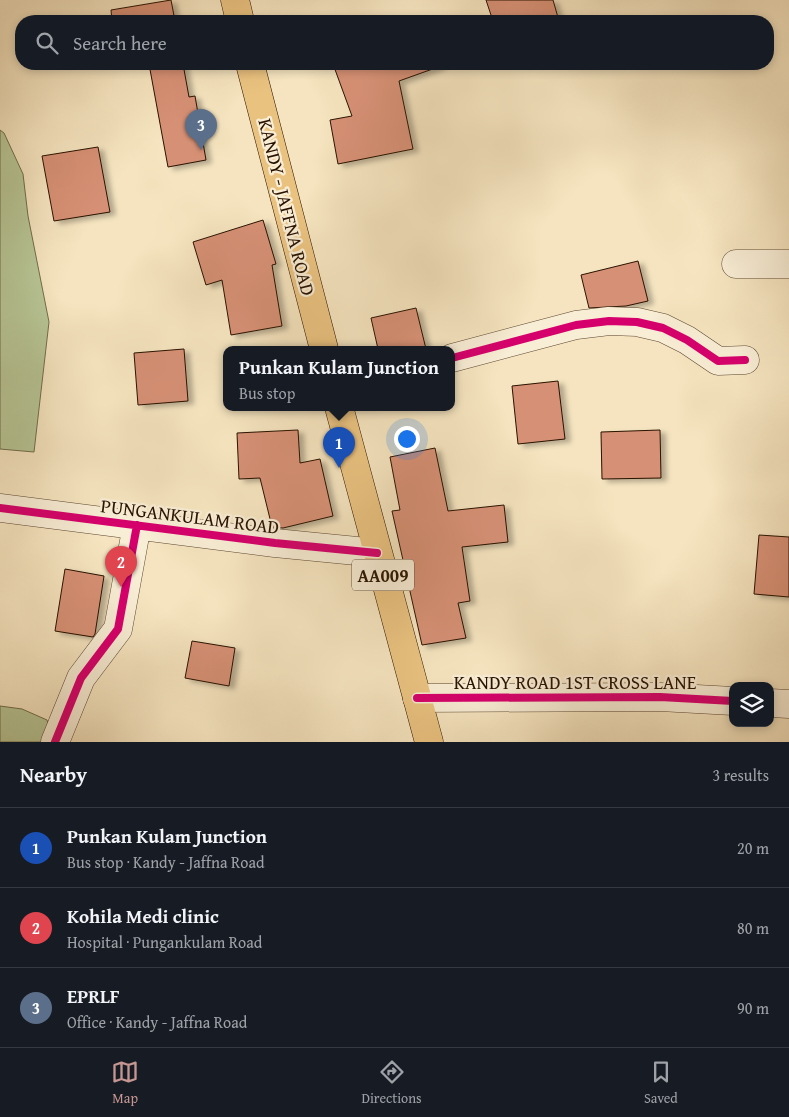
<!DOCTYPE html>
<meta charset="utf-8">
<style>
:root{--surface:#171b24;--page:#20242c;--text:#f1f3f6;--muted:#9ea1a6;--line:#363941;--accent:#c59692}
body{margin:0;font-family:"Gentium Book Plus",serif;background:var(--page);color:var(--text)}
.controls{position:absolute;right:15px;bottom:15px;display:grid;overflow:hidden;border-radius:10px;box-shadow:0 2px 8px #0003}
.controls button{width:45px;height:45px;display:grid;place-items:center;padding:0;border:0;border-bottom:1px solid var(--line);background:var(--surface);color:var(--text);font:25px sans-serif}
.you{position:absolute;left:406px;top:438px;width:18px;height:18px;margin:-12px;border:4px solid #fff;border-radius:50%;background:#1a73e8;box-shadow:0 0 0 8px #1a73e833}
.badge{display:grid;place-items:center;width:32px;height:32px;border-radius:50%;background:var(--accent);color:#fff;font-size:16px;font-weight:700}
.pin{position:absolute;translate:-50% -41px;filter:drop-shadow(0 1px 2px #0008)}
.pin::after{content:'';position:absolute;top:26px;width:18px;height:15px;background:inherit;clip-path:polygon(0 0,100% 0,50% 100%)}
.popup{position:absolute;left:223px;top:346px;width:232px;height:65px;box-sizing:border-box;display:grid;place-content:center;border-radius:10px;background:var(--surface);filter:drop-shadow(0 1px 4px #0005);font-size:16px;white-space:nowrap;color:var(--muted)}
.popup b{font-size:19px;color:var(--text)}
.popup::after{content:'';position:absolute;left:50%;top:100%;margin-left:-10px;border:10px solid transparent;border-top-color:var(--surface)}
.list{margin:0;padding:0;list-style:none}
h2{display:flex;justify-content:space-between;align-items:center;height:65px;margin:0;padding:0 20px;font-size:21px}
h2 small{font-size:16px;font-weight:400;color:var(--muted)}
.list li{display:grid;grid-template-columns:32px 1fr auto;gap:15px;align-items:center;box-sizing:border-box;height:80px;padding:0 20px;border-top:1px solid var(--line)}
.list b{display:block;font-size:19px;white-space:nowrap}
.list p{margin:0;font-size:16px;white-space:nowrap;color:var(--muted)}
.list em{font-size:16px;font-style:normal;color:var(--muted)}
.icon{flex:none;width:28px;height:28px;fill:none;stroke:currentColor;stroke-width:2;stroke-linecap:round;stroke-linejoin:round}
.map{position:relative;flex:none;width:789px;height:742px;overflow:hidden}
.search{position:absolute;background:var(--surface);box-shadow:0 2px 8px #0003;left:15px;right:15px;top:15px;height:55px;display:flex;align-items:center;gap:12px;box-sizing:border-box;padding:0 18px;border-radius:20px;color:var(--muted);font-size:19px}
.sheet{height:305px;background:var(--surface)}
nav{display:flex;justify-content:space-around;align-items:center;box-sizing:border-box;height:70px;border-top:1px solid var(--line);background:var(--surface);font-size:14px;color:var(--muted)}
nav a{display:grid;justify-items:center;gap:2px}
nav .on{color:var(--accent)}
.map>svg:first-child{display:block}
</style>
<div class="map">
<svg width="789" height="742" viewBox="0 0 789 742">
<defs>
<filter id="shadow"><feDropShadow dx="5.5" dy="3" stdDeviation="2.5" flood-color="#0004"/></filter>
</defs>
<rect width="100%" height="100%" fill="#f5e4bf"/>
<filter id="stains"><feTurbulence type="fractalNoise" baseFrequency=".004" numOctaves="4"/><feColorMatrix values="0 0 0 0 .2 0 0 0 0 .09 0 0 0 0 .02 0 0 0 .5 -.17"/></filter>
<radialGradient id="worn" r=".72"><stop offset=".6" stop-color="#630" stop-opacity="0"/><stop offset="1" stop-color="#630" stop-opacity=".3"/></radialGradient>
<!-- green -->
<path fill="#b7c595" stroke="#706c4a" d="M0 130 4 133 23 174 28 216 49 322 34 452 0 449Z
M0 706 22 709 47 720 54 742H0Z"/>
<!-- building -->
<path fill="#d69075" stroke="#291200" filter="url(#shadow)" d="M171 0 175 21H112L111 10Z
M486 0H553L559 21H493Z
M149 64H183L189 97 195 96 206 160 168 167Z
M333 64H440L441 66 399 81 413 149 338 164 330 120 352 116Z
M98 147 110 212 54 221 42 156Z
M263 220 276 264 272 265 282 326 231 335 222 280 206 285 193 242Z
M638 261 648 301 626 306 589 308 581 275Z
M416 308 426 349H378L371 318Z
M184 349 188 401 138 405 134 353Z
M558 381 565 439 518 444 512 386Z
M298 430 300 463 320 459 333 516 283 528 272 527 260 478 239 479 237 433Z
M660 430 661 478 602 479 601 432Z
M435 448 448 511 504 505 508 542 462 547 470 601 458 603 466 638 422 645 392 511 400 510 390 457Z
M759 535 789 537V597L754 594Z
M65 569 104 576 95 634 93 637 55 631Z
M192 641 235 648 229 686 185 678Z"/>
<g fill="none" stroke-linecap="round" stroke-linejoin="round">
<!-- minor casing -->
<g stroke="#5c4630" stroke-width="29">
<path id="minor" d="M736 264H789
M452 358 576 325 609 321 637 322 663 328 687 340 718 361 745 360
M0 508 275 543 377 553
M417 698 660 697 733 701
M770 703 789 704
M55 742 81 678 118 629 137 525"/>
</g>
<!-- trunk casing -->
<g stroke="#291200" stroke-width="29">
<path id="trunk" d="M235 0 240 21
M250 64 324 349
M339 407 429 742"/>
</g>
<!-- minor -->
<use href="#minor" stroke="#f8edd5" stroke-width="28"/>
<!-- trunk -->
<use href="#trunk" stroke="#eac280" stroke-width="28"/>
<!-- cycleway casing -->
<g stroke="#f8edd5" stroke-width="11">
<path id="cycleway" d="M452 358 576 325 609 321 637 322 663 328 687 340 718 361 745 360
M0 508 275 543 377 553
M417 698 660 697 733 701
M55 742 81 678 118 629 137 525"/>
</g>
<!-- cycleway -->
<use href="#cycleway" stroke="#d6006c" stroke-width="8"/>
</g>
<g text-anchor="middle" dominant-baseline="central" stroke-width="4.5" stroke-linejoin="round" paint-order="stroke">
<!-- shield labels -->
<rect fill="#f8edd5" stroke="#675440" stroke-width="1" x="352" y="559.5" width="62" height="31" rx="4"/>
<g font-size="18" font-weight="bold" fill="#291200">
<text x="383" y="575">AA009</text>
</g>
<!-- street labels -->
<g font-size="19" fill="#291200" stroke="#f8edd5">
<text transform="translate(287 207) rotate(76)">KANDY - JAFFNA ROAD</text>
<text transform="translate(190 516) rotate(7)">PUNGANKULAM ROAD</text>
<text x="575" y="682">KANDY ROAD 1ST CROSS LANE</text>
</g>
</g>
<rect width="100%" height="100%" filter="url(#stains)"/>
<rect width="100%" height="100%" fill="url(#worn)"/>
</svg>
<div class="controls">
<button><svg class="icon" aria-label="layers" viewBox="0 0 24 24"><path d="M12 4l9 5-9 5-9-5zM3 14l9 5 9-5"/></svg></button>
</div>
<div class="you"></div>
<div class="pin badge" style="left:339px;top:468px;background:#1a4fb4">1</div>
<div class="popup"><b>Punkan Kulam Junction</b>Bus stop</div>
<div class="pin badge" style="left:121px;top:587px;background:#e0444e">2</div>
<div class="pin badge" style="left:201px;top:150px;background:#5c6f8a">3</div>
<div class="search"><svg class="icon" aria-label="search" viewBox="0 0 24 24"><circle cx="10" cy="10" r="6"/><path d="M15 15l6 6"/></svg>Search here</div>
</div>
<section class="sheet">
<h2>Nearby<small>3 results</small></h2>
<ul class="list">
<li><span class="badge" style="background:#1a4fb4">1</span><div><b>Punkan Kulam Junction</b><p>Bus stop · Kandy - Jaffna Road</p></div><em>20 m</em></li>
<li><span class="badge" style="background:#e0444e">2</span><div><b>Kohila Medi clinic</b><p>Hospital · Pungankulam Road</p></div><em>80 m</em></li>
<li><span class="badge" style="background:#5c6f8a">3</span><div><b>EPRLF</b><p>Office · Kandy - Jaffna Road</p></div><em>90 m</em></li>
</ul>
</section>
<nav>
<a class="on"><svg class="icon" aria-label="map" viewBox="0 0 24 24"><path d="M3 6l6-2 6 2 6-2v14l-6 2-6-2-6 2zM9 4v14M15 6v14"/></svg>Map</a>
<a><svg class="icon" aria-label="directions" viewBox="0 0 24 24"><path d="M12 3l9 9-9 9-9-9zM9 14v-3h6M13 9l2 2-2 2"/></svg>Directions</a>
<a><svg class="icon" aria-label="saved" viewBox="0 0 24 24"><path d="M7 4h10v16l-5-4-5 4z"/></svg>Saved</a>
</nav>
